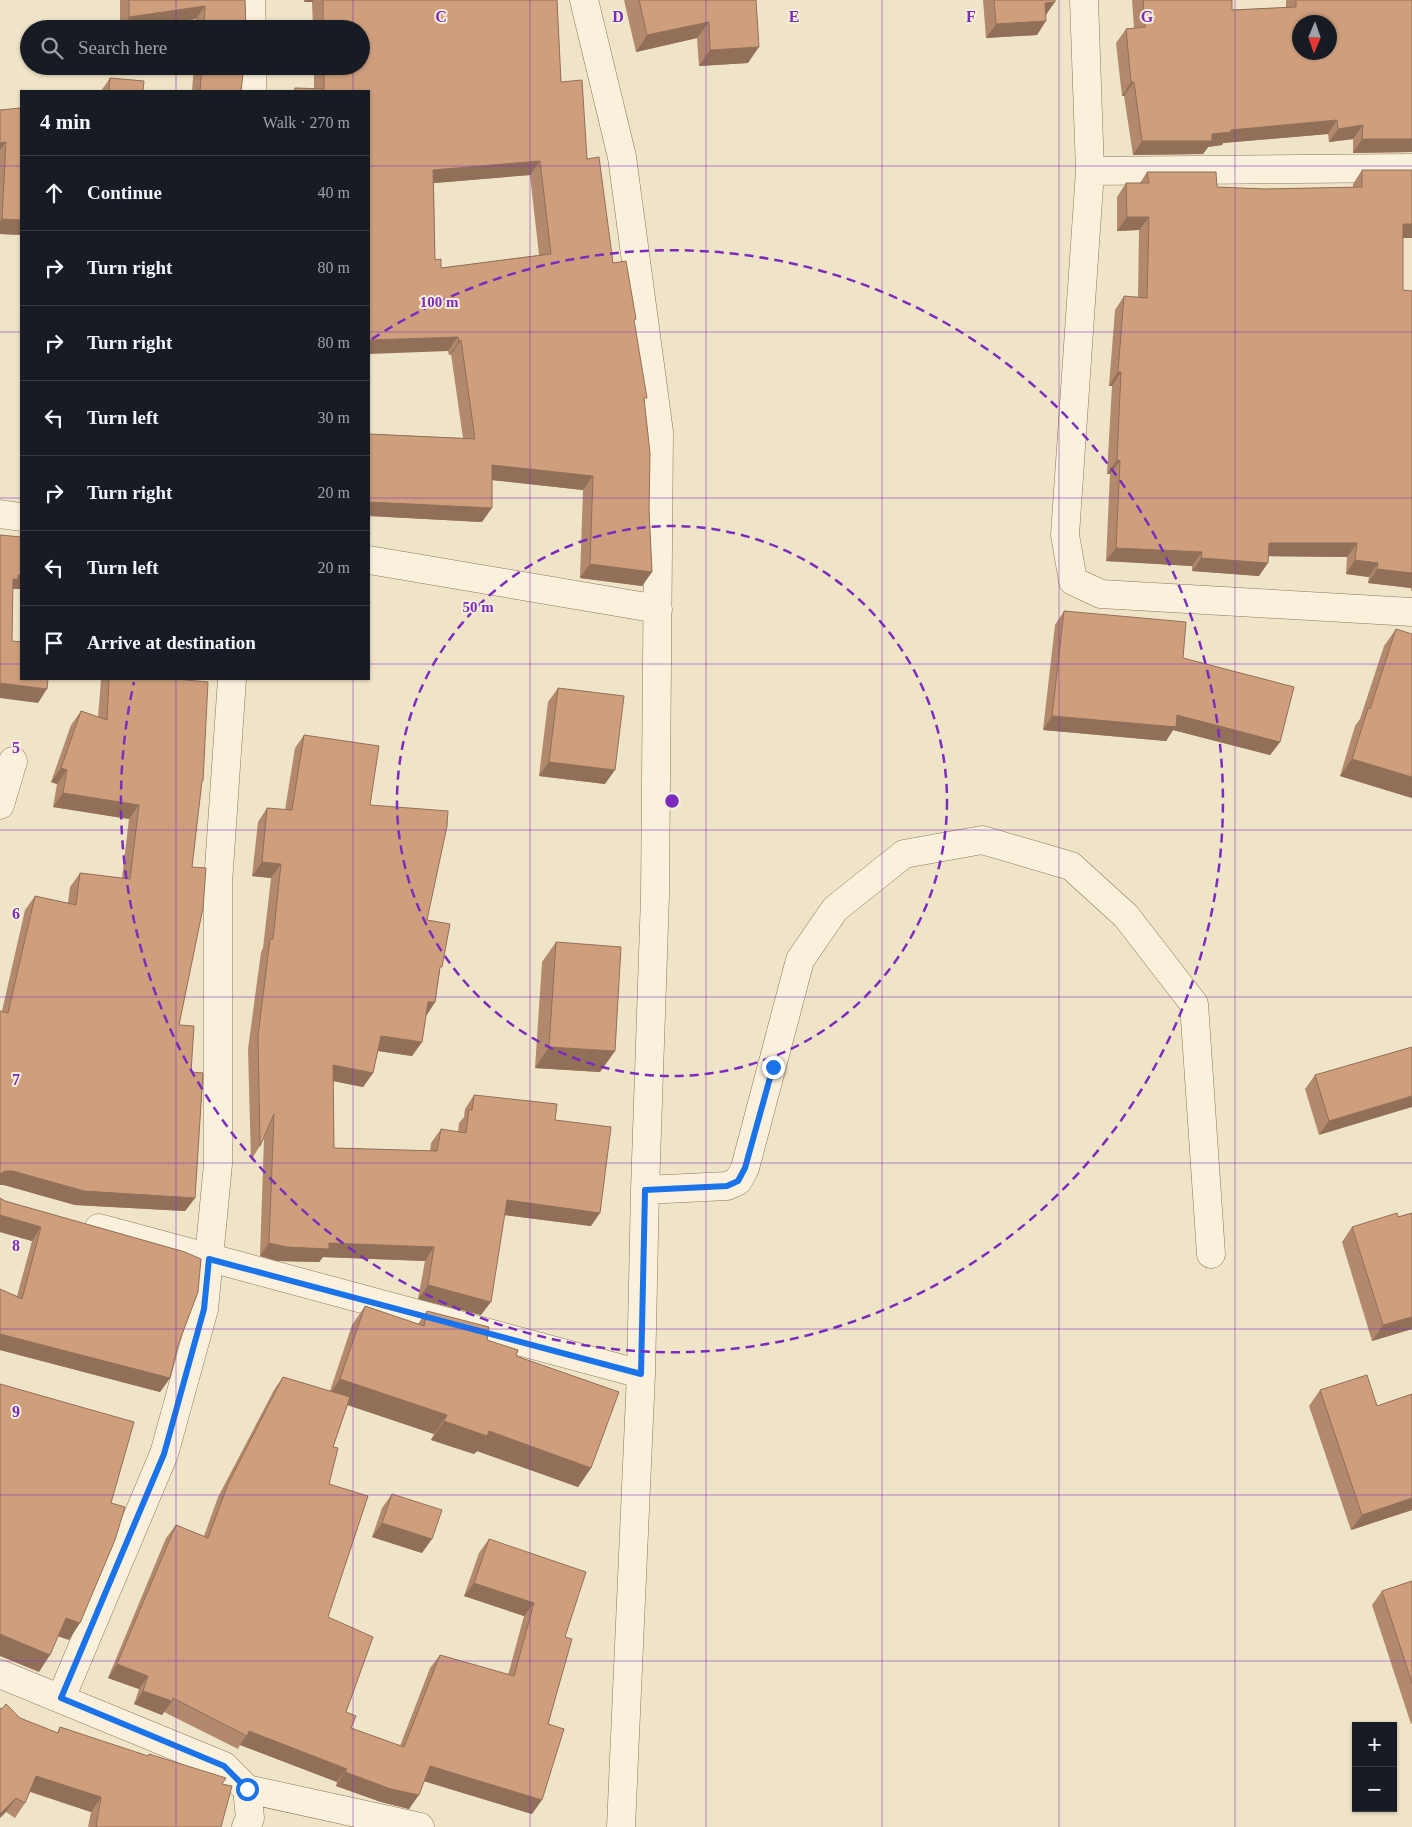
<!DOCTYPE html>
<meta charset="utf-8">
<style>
:root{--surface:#171b24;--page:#20242c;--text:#f1f3f6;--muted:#9ea1a6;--line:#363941}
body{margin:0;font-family:Georgia,serif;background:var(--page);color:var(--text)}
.controls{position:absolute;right:15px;bottom:15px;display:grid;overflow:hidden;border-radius:0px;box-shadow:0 1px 4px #0004}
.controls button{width:45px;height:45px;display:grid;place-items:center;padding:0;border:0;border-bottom:1px solid var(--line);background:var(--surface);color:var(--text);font:25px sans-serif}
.compass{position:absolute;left:1292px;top:15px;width:45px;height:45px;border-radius:50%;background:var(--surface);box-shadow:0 1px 4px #0004;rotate:182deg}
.stop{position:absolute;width:15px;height:15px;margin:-11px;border:4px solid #1a73e8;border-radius:50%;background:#fff}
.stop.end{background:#1a73e8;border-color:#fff;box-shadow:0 1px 5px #0008}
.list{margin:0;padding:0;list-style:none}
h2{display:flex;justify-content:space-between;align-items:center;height:65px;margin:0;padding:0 20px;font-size:21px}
h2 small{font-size:16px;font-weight:400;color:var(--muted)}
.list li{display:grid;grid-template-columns:32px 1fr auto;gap:15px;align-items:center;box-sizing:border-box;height:75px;padding:0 20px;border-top:1px solid var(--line)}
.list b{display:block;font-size:19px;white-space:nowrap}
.list em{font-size:16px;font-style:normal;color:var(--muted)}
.icon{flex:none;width:28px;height:28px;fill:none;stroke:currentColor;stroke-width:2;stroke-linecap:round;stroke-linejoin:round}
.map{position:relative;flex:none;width:1412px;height:1827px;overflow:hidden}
.search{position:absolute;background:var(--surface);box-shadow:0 1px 4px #0004;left:20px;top:20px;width:350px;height:55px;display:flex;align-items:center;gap:12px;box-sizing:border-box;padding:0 18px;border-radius:28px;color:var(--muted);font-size:19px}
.panel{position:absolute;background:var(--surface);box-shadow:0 1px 4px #0004;left:20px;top:90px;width:350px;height:590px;border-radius:0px}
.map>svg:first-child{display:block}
</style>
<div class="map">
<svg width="1412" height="1827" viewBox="0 0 1412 1827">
<rect width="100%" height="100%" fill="#f0e4c8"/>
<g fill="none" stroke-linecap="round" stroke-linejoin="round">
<!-- street casing -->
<g stroke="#8d765c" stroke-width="29">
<path id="street" d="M251 0 252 29
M584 0 622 157 659 432 655 896 645 1190 641 1374 621 1827
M1084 0 1090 171 1065 535 1073 581 1101 594 1412 612
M252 91V66
M1090 171 1412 168
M0 514 21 517
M369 560 658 609
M0 805 13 761
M645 1190 727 1186 738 1181 745 1168 800 960 835 909 904 854 982 840 1071 866 1126 916 1194 1004 1211 1254
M99 1228 641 1374
M0 1674 224 1766 247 1789 250 1818 246 1827
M61 1698 164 1454 204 1309 218 1164V883L232 679
M247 1789 420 1827"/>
</g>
<!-- street -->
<use href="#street" stroke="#faf1dc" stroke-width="28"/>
</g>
<!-- wall -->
<path fill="#b2896c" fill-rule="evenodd" d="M120 0H245L246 29H196V19L125 29H120Z
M304 0H557L561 82 587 159 613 263 634 322 644 402 652 572 642 586 580 578 583 490 492 480 482 522 369 516V434L463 438 451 354 449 355 369 91H293L295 88 314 89V66H361V29H313L312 2H304ZM530 175 539 255 441 268 435 260 434 183Z
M624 0H756L748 63 699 66 697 38 636 52Z
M983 0H1055L1046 15 1037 35 986 38Z
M1132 0H1232V10L1286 7V0H1412V152L1353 153V139L1329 142 1328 134 1223 143 1222 145 1208 147 1203 154 1133 155 1124 96H1122L1116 43 1126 29 1134 28Z
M194 66H244L241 91H192Z
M110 78 143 91H101Z
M21 108V235L0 234V110Z
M1362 170H1412V238H1403V290L1412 291V591H1411V588L1368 583 1369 577 1346 574 1347 557 1269 556 1259 576 1192 571V566L1106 561 1110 474H1107L1112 386H1109L1115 310 1124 296 1138 297 1139 230 1117 231V197L1126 183H1140L1147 172 1217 187 1265 189 1353 187V184Z
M1064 611 1183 658 1280 742 1270 755 1173 730 1166 741 1043 730 1055 625Z
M1396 629 1412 798 1340 776 1355 726 1360 719 1384 646Z
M101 679H176L201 784 192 867 179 1025 191 1072 195 1198 185 1211 75 1205 4 1185H0V1011H2L25 910 35 896 68 903 70 887 80 873 122 878 129 819 53 807 57 784 51 782 71 725 81 711 98 717Z
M558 688 605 784 539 776 548 702Z
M304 735 370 805 427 920 440 971 435 1002 426 1016 422 1042 412 1056 378 1051 373 1073 363 1087 333 1081 334 1148 430 1151 431 1143 441 1129 458 1132 459 1123 464 1117 465 1109 474 1095 555 1120 591 1226 504 1215 481 1315 418 1299 425 1261 323 1257 319 1262 277 1261 260 1256 264 1138 260 1146 251 1160 248 1049 261 952 263 948 271 878 252 876 258 822 267 808 285 810 295 748Z
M556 942 615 1051 600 1072 535 1068 542 962Z
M1412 1047 1319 1135 1305 1089 1315 1075Z
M0 1198 5 1201 185 1252 178 1345 170 1378 160 1392 0 1350V1289L17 1296 32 1241 0 1232Z
M1412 1213V1329L1372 1341 1342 1242 1352 1227 1398 1217Z
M365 1306 418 1324 427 1311 487 1340 516 1356 591 1468 578 1487 477 1451 474 1454 431 1440 434 1434 347 1405 333 1447 329 1484 328 1617 346 1712 351 1728 400 1746 430 1668 440 1655 508 1675 524 1616 464 1596 479 1553 489 1539 565 1637 532 1814 424 1781 409 1809 381 1802 336 1786 337 1782 240 1745 238 1749 164 1712 162 1715 134 1704 139 1689 108 1678 166 1538 176 1525 204 1536 218 1497 274 1390 283 1377 330 1391 352 1325Z
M1320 1390 1377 1406 1412 1394V1510L1351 1530 1309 1406Z
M392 1494 422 1553 372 1537 382 1508Z
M1412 1581V1723L1411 1724 1372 1605 1382 1591Z
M20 1718 57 1733 60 1727 147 1756 149 1754 222 1784 221 1827H88L91 1812 30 1792 25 1803 15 1818 6 1812Z"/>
<!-- shaded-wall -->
<path fill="#916f58" d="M306 0H314L312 2H304Z
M1055 2 1045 16V3Z
M205 6 196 19 121 29 129 17Z
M1046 21 1037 35 986 38 996 24Z
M709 22 697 38 636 52 647 35Z
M759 47 748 63 699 66 710 50Z
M1131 82H1134L1124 96H1122Z
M1337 120 1328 134 1223 143 1222 145 1208 147 1203 154 1133 155 1142 141 1212 134 1231 130Z
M1363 125 1353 139 1329 142 1338 129Z
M1362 139H1412V152L1353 153Z
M6 142 0 150V143Z
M540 161 530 175 423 184 433 170Z
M1127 217H1149L1139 230 1117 231Z
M2 219 21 220V235L0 234V222Z
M1403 224H1412V238H1393Z
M458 337 448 351 369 354V340Z
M461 340 451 354 449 355 459 341Z
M1118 372H1121L1112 386H1109Z
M1117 460 1120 461 1110 474H1107Z
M492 465 593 476 583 490 482 479Z
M369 502 492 508 482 522 369 516Z
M1269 543H1357L1347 557 1259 556Z
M1116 548 1202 552 1192 566 1106 561Z
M1201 558 1268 563 1259 576 1192 571Z
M1355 560 1378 563 1369 577 1346 574Z
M590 564 652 572 642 586 580 578Z
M1377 569 1412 573V587L1411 588 1368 583Z
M18 575H21V589H11L13 579Z
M0 683 47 689 38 703 0 698Z
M1177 715 1280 742 1270 755 1173 730 1166 741 1043 730 1052 716Z
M1352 759 1412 777V798L1340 776Z
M549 762 615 770 605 784 539 776Z
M61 768 67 770 57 784 51 782Z
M63 793 139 805 129 819 53 807Z
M262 862 281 864 271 878 252 876Z
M428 1002H435L426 1016Z
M381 1036 422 1042 412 1056 371 1050Z
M549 1047 615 1051 600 1072 535 1068Z
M333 1065 373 1073 363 1087 323 1079Z
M1412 1096V1107L1319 1135 1329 1121Z
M5 1171H13L195 1198 185 1211 75 1205 4 1185H0V1174Z
M507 1200 600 1213 591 1226 497 1214Z
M0 1215 41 1227 32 1241 0 1232Z
M269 1243H329L434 1247 425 1261 323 1257 319 1262 277 1261 260 1256Z
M428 1285 491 1302 481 1315 418 1299Z
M1412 1317V1329L1372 1341 1383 1325Z
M0 1334 170 1378 160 1392 0 1350Z
M340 1379 447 1415 434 1434 327 1398Z
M444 1421 489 1431 591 1468 578 1487 477 1451 474 1454 431 1440Z
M1412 1498V1510L1351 1530 1362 1515Z
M382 1523 432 1539 422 1553 372 1537Z
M474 1583 534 1603 524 1616 464 1596Z
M66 1618 80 1623 69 1640 54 1635Z
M0 1634 50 1655 39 1672 0 1656Z
M117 1664 148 1676 139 1689 108 1678Z
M143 1691 172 1701 162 1715 134 1704Z
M249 1731 347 1769 337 1782 240 1745Z
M430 1766 542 1800 532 1814 420 1780Z
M345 1772 419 1795 409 1809 381 1802 336 1786Z
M36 1776 101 1797 91 1812 26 1790Z
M16 1798 6 1812 0 1818V1814Z"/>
<!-- building -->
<path fill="#cf9f7d" stroke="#916f58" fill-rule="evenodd" d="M129 0H245L246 29H204L205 6 129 17Z
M323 0H557L561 82 582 80 587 159 599 157 613 263 626 261 636 319 634 320 647 398H644L650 453 649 510 652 572 590 564 593 476 492 465V508L369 502V434L475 439 461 340 459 341 458 337 369 340V91H295V88L324 89V66H361V29H323ZM540 161 551 254 441 268V259L435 260 433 170Z
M639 0H756L759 47 710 50 709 22 647 35Z
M994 0H1055V2L1045 3 1046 21 996 24Z
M1143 0H1232V10L1296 7V0H1412V139H1362L1363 125 1338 129 1337 120 1231 130V132L1212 134V141H1142L1134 82H1131L1126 29 1145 27ZM1300 22H1330V52H1300Z
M202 66H244L241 91H200Z
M110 78 144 81 143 91H109Z
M21 108V220L2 219 6 142 0 143V110Z
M1362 170H1412V224H1403V290L1412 291V573L1377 569 1378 563 1355 560 1357 543H1269L1268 563 1201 558 1202 552 1116 548 1120 461 1117 460 1121 372H1118L1124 296 1147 298 1149 217H1127L1126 183H1149L1147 172H1216L1217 187 1265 189 1362 187Z
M0 535 21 537V575H18V579H13L12 641 21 642V679H48L47 689 0 683Z
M1064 611 1186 622 1183 658 1294 687 1280 742 1177 715 1176 727 1052 716Z
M1396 629 1412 634V777L1352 759 1368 708 1370 709Z
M109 679H176L208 682 203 781H202L192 867 206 868 203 908 179 1025 194 1026 191 1072 203 1073 195 1198 84 1191 13 1171H5L0 1174V1011L8 1013 35 896 76 905 80 873 130 879 139 805 63 793 67 770 61 768 81 711 107 720Z
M558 688 624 696 615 770 549 762Z
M304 735 379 746 370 805 448 811 447 826 427 920 450 924 442 967H440L435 1002H428L422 1042 381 1036 373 1073 333 1065 334 1148 437 1151 441 1129 466 1133 469 1109 472 1110 474 1095 557 1104 555 1120 611 1127 600 1213 507 1200 491 1302 428 1285 434 1247 329 1243V1249L287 1247 269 1243 274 1114 260 1146 258 1036 270 939H273L281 864 262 862 267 808 292 810Z
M556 942 621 947 615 1051 549 1047Z
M1412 1047V1096L1329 1121 1315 1075Z
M0 1198 5 1201 185 1252 201 1259 198 1292 178 1345 170 1378 0 1334V1289L22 1299 41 1227 0 1215Z
M1397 1213 1398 1217 1412 1213V1317L1383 1325 1352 1227Z
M365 1306 424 1326 427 1311 489 1327 487 1340 518 1350 516 1356 619 1392 591 1468 489 1431 487 1436 444 1421 447 1415 340 1379Z
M1367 1375 1377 1406 1412 1394V1498L1362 1515 1320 1390Z
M283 1377 350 1397 333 1447 338 1448 329 1484 368 1496 328 1617 373 1637 346 1712 356 1716 351 1728 404 1747 440 1655 514 1676 534 1603 474 1583 489 1539 586 1572 565 1637 572 1639 548 1724 564 1729 542 1800 430 1766 419 1795 391 1789 345 1772 347 1769 249 1731 247 1736 173 1698 172 1701 143 1691 148 1676 117 1664 176 1525 208 1538 228 1484Z
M0 1384 134 1422 111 1503 125 1507 115 1540 80 1623 66 1618 50 1655 0 1634Z
M392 1494 442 1510 432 1539 382 1523Z
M1412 1581V1683L1382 1591Z
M6 1704 20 1718 58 1733 60 1727 148 1756 149 1754 226 1778 222 1784 232 1786 221 1827H96L101 1797 36 1776 25 1803 16 1798 0 1814V1708L2 1709Z"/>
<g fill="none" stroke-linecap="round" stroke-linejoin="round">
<!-- route -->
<path stroke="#1a73e8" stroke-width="6" d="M247 1789 224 1766 61 1698 164 1454 204 1309 209 1259 641 1374 645 1190 727 1186 738 1181 745 1168 773 1067"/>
</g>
<!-- grid -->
<path fill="none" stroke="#7b2cbf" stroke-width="1" stroke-opacity="0.55" d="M176 0V29M353 0V29M530 0V1827M706 0V1827M882 0V1827M1059 0V1827M1235 0V1827M176 66V91M353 66V91M0 166H21M369 166H1412M0 332H21M369 332H1412M0 498H21M369 498H1412M0 664H21M369 664H1412M176 679V1827M353 679V1827M0 830H1412M0 997H1412M0 1163H1412M0 1329H1412M0 1495H1412M0 1661H1412"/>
<!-- distance rings -->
<g fill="none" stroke="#7b2cbf" stroke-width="2.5" stroke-dasharray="9 6">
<circle cx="672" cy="801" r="275"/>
<path d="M372 339A551 551 0 1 1 134 682"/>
</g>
<g font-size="16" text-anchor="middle" font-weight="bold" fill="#7b2cbf" stroke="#f7eed8" stroke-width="4" stroke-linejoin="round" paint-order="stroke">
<text x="441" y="22">C</text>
<text x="618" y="22">D</text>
<text x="794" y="22">E</text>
<text x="971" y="22">F</text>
<text x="1147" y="22">G</text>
<text x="16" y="753">5</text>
<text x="16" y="919">6</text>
<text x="16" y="1085">7</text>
<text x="16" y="1251">8</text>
<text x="16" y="1417">9</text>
</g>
<circle cx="672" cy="801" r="8" fill="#7b2cbf" stroke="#f7eed8" stroke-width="2.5"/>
<g font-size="15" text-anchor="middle" font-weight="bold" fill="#7b2cbf" stroke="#f7eed8" stroke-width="4" stroke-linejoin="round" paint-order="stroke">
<text x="439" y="307">100 m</text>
<text x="478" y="612">50 m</text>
</g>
</svg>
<div class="controls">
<button>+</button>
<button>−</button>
</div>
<svg class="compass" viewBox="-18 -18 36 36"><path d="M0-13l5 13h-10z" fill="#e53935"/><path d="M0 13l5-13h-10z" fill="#9ea1a6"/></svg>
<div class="stop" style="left:247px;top:1789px"></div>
<div class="stop end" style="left:773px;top:1067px"></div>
<div class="search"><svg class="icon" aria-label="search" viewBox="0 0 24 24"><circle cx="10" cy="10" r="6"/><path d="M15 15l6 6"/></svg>Search here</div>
<section class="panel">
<h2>4 min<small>Walk · 270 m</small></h2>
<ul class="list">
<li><svg class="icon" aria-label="ahead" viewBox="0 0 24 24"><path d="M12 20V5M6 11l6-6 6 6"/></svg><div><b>Continue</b></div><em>40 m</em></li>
<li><svg class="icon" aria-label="right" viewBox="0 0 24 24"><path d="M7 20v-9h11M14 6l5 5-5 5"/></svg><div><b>Turn right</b></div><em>80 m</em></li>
<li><svg class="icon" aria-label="right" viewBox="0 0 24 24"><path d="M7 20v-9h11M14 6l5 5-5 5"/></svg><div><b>Turn right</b></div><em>80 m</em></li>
<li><svg class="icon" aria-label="left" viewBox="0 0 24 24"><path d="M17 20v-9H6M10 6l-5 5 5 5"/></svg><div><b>Turn left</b></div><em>30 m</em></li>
<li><svg class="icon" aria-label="right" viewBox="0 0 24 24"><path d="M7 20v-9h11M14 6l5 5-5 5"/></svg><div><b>Turn right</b></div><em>20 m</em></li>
<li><svg class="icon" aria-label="left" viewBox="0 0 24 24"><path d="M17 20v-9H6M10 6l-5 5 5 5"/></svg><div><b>Turn left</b></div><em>20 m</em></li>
<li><svg class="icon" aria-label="arrive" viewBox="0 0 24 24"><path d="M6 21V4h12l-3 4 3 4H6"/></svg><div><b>Arrive at destination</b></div></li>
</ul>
</section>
</div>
